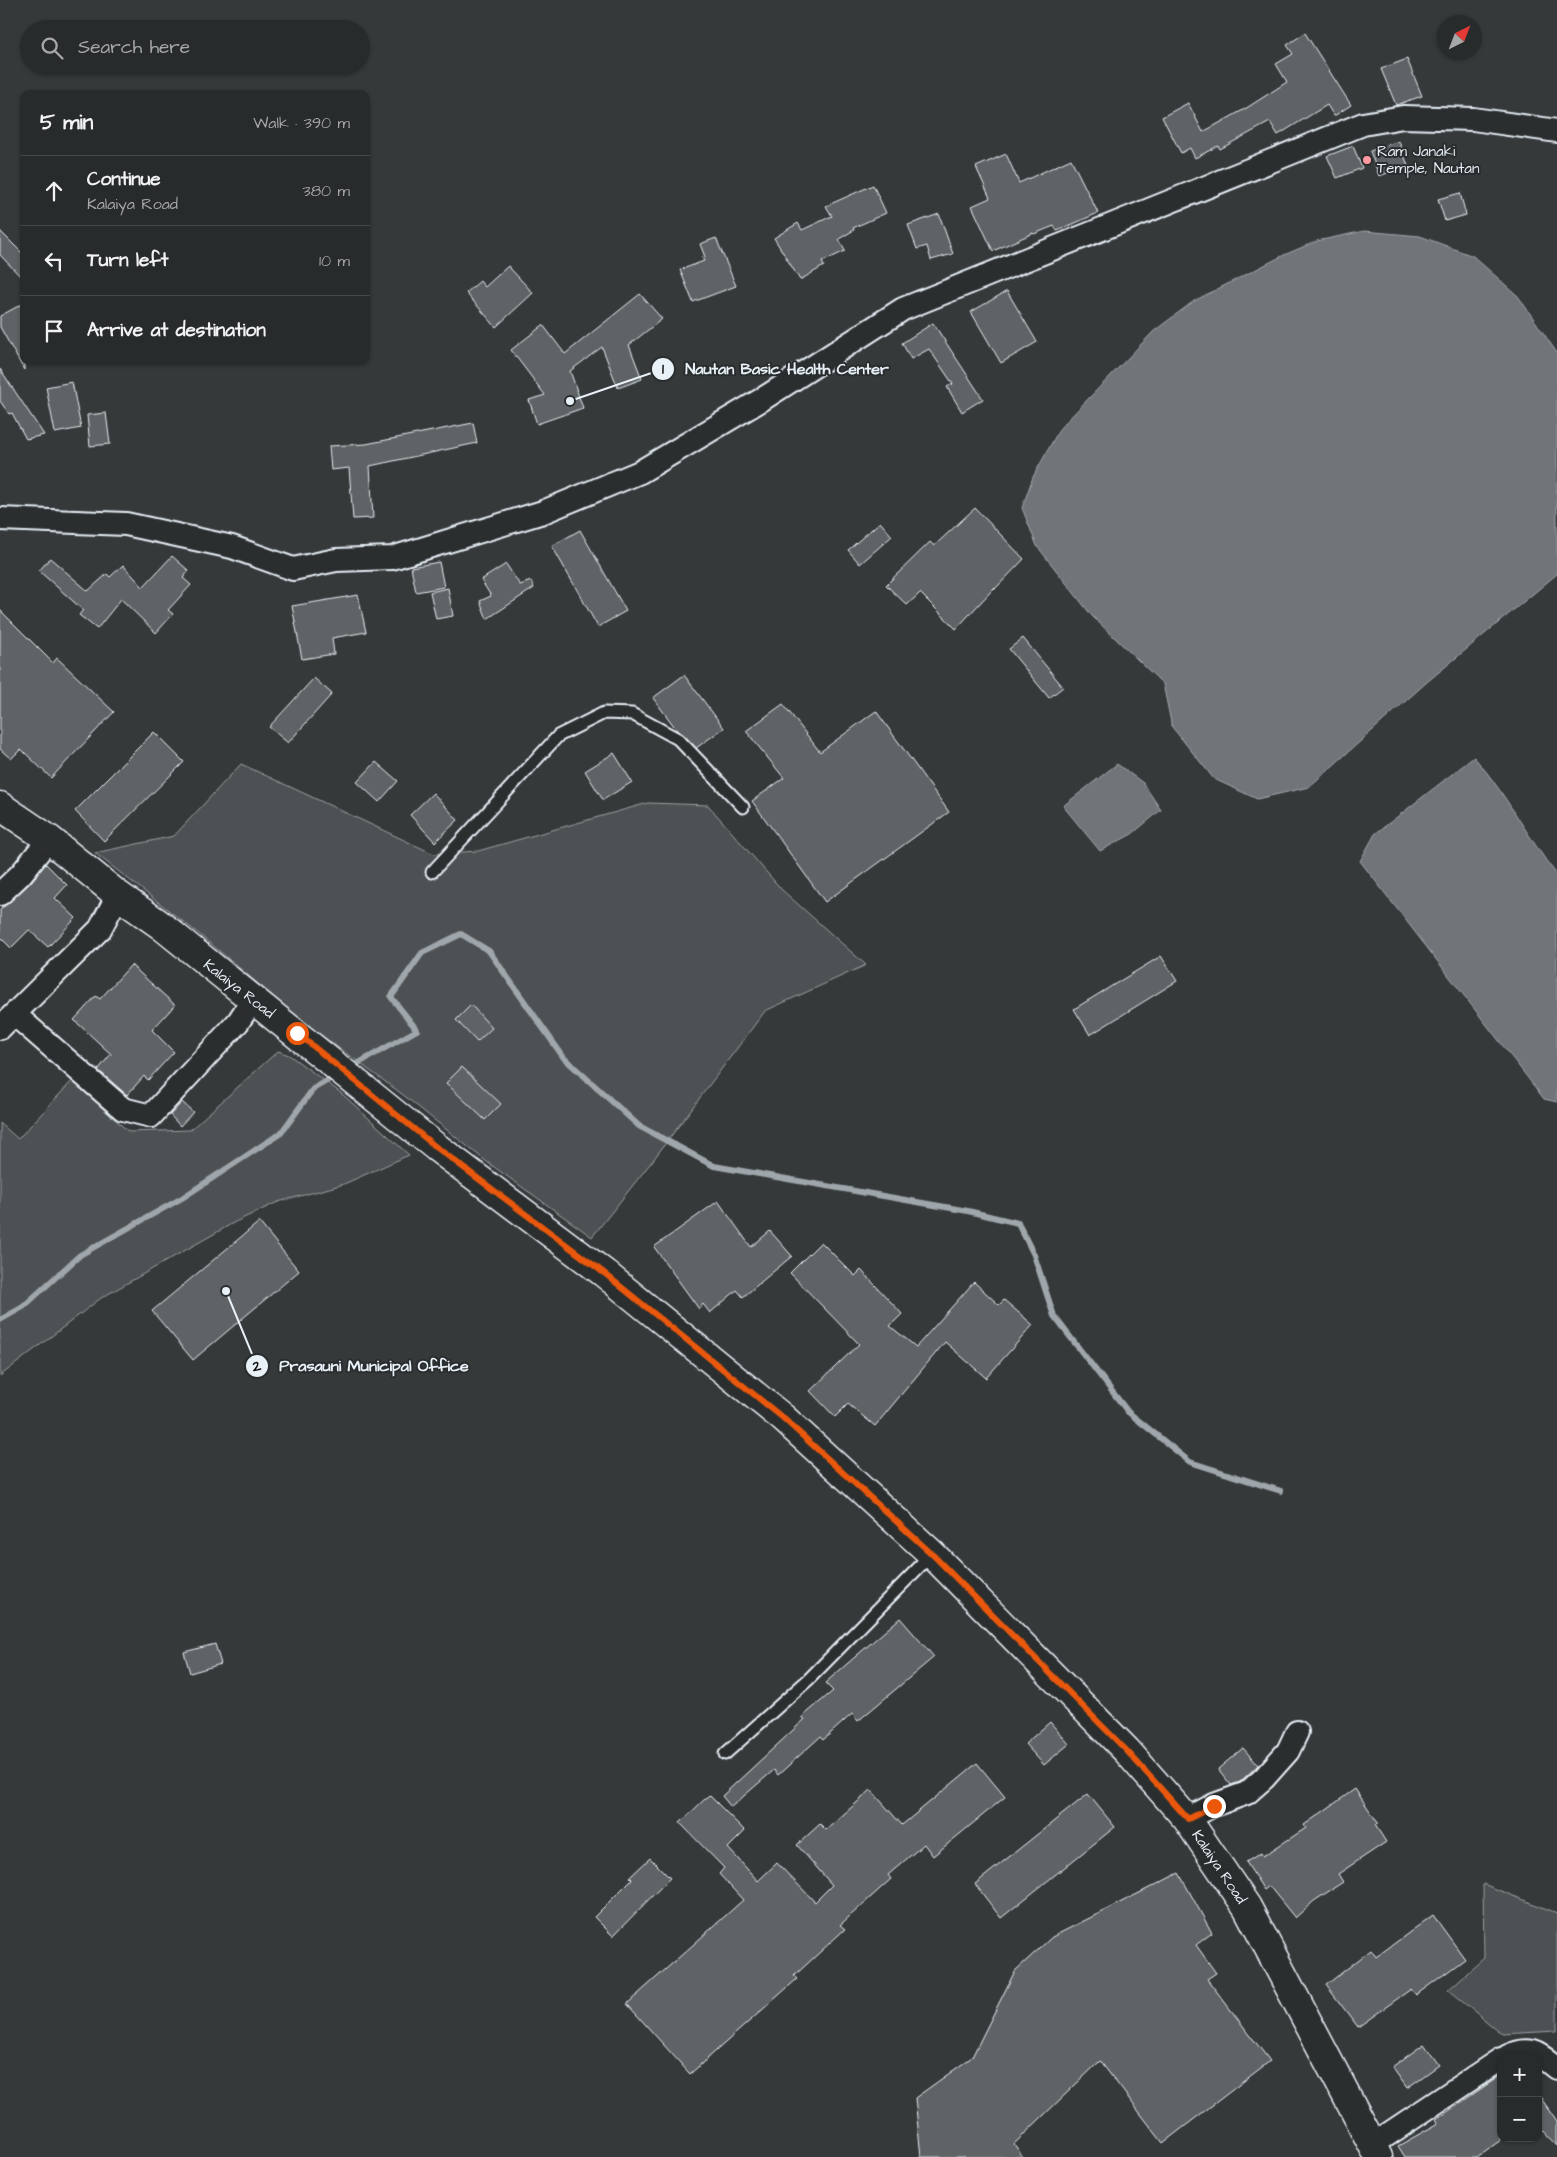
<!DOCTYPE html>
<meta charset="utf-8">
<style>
:root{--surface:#282b2c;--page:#343738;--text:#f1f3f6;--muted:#a5a7a9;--line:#444748}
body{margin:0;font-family:"Architects Daughter",sans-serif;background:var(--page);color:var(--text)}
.controls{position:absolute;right:15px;bottom:15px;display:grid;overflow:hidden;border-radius:10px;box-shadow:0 1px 4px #0004}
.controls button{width:45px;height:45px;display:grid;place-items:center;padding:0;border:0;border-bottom:1px solid var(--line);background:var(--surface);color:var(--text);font:25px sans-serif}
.compass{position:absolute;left:1437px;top:15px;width:45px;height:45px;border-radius:50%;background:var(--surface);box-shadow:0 1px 4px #0004;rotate:42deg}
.stop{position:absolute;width:15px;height:15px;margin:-11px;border:4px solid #ea580c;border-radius:50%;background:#fff}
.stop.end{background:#ea580c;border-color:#fff;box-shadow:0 1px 5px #0008}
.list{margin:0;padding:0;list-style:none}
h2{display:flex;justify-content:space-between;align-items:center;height:65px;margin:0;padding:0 20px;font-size:21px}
h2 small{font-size:16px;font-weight:400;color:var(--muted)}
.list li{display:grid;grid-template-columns:32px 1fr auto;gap:15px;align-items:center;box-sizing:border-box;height:70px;padding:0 20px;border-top:1px solid var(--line)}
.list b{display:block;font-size:19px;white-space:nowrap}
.list p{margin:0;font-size:16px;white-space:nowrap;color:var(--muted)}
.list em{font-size:16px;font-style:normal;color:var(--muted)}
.icon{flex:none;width:28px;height:28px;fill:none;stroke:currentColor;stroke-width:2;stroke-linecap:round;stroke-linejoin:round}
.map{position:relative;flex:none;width:1557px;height:2157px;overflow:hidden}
.search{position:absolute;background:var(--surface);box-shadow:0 1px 4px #0004;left:20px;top:20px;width:350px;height:55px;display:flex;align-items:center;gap:12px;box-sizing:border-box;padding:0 18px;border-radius:28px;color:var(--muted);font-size:19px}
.panel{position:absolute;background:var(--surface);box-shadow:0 1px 4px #0004;left:20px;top:90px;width:350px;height:275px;border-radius:10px}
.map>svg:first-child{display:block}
</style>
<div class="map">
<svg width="1557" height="2157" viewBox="0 0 1557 2157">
<rect width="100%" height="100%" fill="#35393a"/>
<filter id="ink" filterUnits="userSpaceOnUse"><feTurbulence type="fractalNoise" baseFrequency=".02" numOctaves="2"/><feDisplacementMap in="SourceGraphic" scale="10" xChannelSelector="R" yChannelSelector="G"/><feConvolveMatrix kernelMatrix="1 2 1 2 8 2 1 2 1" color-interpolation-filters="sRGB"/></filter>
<g filter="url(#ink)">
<!-- green -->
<path fill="#4d5152" stroke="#9aa1a5" d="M241 764 434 854 478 851 648 803 708 805 782 890 866 965 765 1011 653 1160 592 1237 487 1162 402 1094 306 1024 199 934 95 853 174 836Z
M278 1051 289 1055 341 1093 409 1155 344 1184 278 1202 235 1222 101 1298 0 1376V1123L18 1139 72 1081 129 1132 190 1130Z
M1483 1884 1557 1913V2031L1502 2034 1448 1990 1484 1958Z"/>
<!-- water -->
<path fill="#707579" stroke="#a0a7ac" d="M1364 231 1420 236 1473 256 1518 296 1557 353V574L1427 682 1309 787 1257 799 1214 779 1172 727 1163 684 1092 616 1037 546 1022 508 1033 477 1060 428 1154 331 1194 301 1284 255 1317 241Z
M1474 757C1506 793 1527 837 1557 875V1102L1544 1099 1360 861 1375 834Z
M1117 764 1143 783 1161 810 1132 834 1100 851 1063 806Z"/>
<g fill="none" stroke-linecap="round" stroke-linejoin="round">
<!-- stream -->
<path stroke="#a0a7ac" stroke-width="6" d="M350 1068 417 1030 391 997 422 953 461 934 489 951 564 1058 639 1126 714 1166 968 1211 1018 1223 1034 1255 1054 1316 1128 1412 1190 1462 1281 1491
M0 1320 23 1307 80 1255 182 1198 281 1133 313 1089 337 1075"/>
</g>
<!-- building -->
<path fill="#5f6365" stroke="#e8f1f8" d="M1305 33 1351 105 1334 116 1327 105 1278 135 1270 122 1220 149 1218 146 1195 158 1190 148 1181 153 1162 117 1188 103 1203 132 1245 109 1287 82 1276 64 1293 54 1287 45Z
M1407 59 1422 96 1396 105 1381 69Z
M1399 141 1408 166 1379 176 1370 151Z
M1353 146 1362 168 1337 178 1327 156Z
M1006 154 1019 183 1071 159 1098 213 1057 231 1054 226 1034 234 1033 233 993 251 972 206 990 198 976 167Z
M873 185 886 213 853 228 854 230 839 239 845 251 822 262 824 266 800 280 774 238 798 223 802 230 832 216 826 206Z
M1460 193 1466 215 1445 221 1438 199Z
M939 214 953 254 931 260 927 246 917 249 908 225Z
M0 231 24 255V280L0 255Z
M716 238 736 286 693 302 680 270 704 261 702 258 705 257 700 244Z
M508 266 533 293 496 327 466 293 480 281 485 287Z
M1007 291 1037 342 1001 363 971 312Z
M640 294 662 319 629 345 642 379 618 388 602 347 570 371 583 408 537 424 529 400 545 395 511 350 543 325 565 354Z
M24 303V370L0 327V316Z
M933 323 983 399 962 412 947 387 953 384 929 349 911 359 902 343Z
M0 369 44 435 26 439 12 413 9 414 0 401Z
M72 382 81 428 55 433 46 387Z
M106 413 110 444 90 446 87 415Z
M473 423 477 443 370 466 373 518 353 519 349 468 331 470 329 446 366 444Z
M975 508 1024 559 995 589 994 588 956 629 920 593 907 605 886 585 930 542 934 546Z
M880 522 892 536 860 564 848 550Z
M580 530 626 611 598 627 552 546Z
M172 556 189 571 183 578 191 585 168 610 173 614 156 633 121 599 97 629 79 615 83 610 39 571 50 558 88 591 107 574 110 577 123 565 143 587Z
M439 562 444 587 416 592 411 567Z
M506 564 520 585 531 581 534 588 487 619 480 601 491 596 481 580Z
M448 588 453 616 436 619 430 592Z
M358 595 366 632 332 638 334 654 302 659 292 606Z
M0 610 53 663 57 658 114 712 51 778 21 749 11 759 0 749Z
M1023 638 1063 687 1049 698 1009 649Z
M684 675 724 728 696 748 677 730 653 698Z
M314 678 332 694 288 743 269 727Z
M783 704 820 752 876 711 949 812 825 902 752 801 784 778 746 731Z
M154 732 184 762 104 841 75 811Z
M614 753 632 782 603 800 585 771Z
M376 762 398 781 379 802 357 782Z
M433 793 458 820 435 842 410 815Z
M46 864 67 885 55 898 76 918 48 947 29 930 11 948 0 937V910L30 883Z
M1161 956 1177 981 1090 1035 1074 1009Z
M131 965 175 1005 152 1030 174 1052 148 1080 144 1076 127 1095 98 1070 111 1054 74 1020 96 996 100 999Z
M471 1005 492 1028 477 1042 456 1020Z
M462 1067 501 1104 485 1120 446 1083Z
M182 1102 193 1112 180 1126 170 1115Z
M718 1201 751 1247 770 1231 792 1256 743 1297 737 1290 710 1313 703 1304 699 1309 654 1247Z
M259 1222 299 1271 193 1360 152 1311Z
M821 1242 855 1276 861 1270 902 1314 890 1326 916 1347 974 1282 999 1305 1004 1300 1033 1325 986 1378 945 1342 875 1426 848 1404 835 1417 810 1391 859 1344 790 1273Z
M900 1618 934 1657 858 1721 852 1714 823 1740 820 1737 778 1775 774 1770 731 1807 722 1796 805 1719 802 1717 833 1691 825 1683Z
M215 1644 221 1664 190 1673 184 1652Z
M1050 1722 1069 1744 1044 1765 1025 1744Z
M1243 1748 1258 1765 1240 1782 1231 1785 1218 1769Z
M977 1763 1005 1797 933 1856 924 1844 888 1875 891 1879 840 1925 845 1929 794 1976 797 1979 690 2074 627 2004 743 1900 719 1874 724 1868 680 1823 709 1795 745 1831 728 1848 758 1881 777 1863 815 1902 832 1885 797 1845 820 1824 826 1830 871 1790 902 1825Z
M1355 1789 1378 1823 1375 1825 1386 1842 1338 1874 1343 1882 1314 1901 1295 1918 1269 1886 1264 1890 1246 1862 1261 1853 1263 1856 1306 1828 1304 1825Z
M1088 1794 1115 1827 1001 1918 975 1884Z
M650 1858 670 1878 613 1936 594 1917 632 1879 630 1877Z
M1179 1873 1212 1933 1196 1945 1216 1973 1207 1979 1270 2061 1163 2143 1100 2061 1014 2144 1023 2157H921L915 2098 972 2057 1015 1971 1052 1937Z
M1433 1915 1465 1959 1416 1995 1411 1989 1358 2027 1326 1985 1371 1950 1376 1957Z
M1424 2044 1439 2065 1407 2088 1392 2067Z
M1501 2075V2140L1477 2157H1405L1398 2146 1439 2123 1437 2119Z
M1538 2094 1557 2121V2146L1538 2126Z"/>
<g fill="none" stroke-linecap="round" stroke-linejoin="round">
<!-- service casing -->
<g stroke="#e8f1f8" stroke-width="15">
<path id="service" d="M432 872 558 736 604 713 632 714 678 739 743 807
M725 1754 809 1679 932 1554"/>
</g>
<!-- minor casing -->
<g stroke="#e8f1f8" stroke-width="26">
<path id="minor" d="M0 519 126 524 232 547 293 569 336 560 392 558 543 512 640 472 761 400 903 309 1363 124 1403 117 1473 119 1557 131
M0 894 21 874 49 839
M14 1014 123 1109 151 1116 238 1022 252 1001
M0 1028 100 929 118 895
M1187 1819 1214 1805 1247 1793 1264 1778 1288 1751 1297 1732
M1508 2056C1531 2045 1539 2054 1557 2068
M1372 2145 1501 2059"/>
</g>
<!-- secondary casing -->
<g stroke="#e8f1f8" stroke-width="31">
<path id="secondary" d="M0 806 49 839 118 895 162 926 436 1147 604 1273 783 1418 932 1554 1127 1751 1187 1819 1247 1907 1379 2157"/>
</g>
<!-- service -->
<use href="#service" stroke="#2a2d2e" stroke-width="11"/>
<!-- minor -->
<use href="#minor" stroke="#2a2d2e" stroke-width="22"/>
<!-- secondary -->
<use href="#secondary" stroke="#2a2d2e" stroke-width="28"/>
</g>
</g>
<g fill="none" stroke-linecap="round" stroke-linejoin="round" filter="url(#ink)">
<!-- route -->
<path stroke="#ea580c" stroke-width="6" d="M297 1033 436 1147 604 1273 783 1418 932 1554 1127 1751 1188 1819 1214 1806"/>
</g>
<!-- markers -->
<circle fill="#ff9aa2" stroke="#2a2d2e" stroke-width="2" cx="1367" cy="160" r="5"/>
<g text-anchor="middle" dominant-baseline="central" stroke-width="4" stroke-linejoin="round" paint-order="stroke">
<!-- poi labels -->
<g font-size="15" fill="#e8f1f8" stroke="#2a2d2e" text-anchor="start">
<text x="1377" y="151">Ram Janaki<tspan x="1377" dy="17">Temple, Nautan</tspan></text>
</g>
<!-- street labels -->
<g font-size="15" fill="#e8f1f8" stroke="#2a2d2e">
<text transform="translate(239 989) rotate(38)">Kalaiya Road</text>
<text transform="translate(1219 1867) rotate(56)">Kalaiya Road</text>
</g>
</g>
<!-- callouts -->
<path fill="none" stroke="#e8f1f8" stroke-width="2" d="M570 401L663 369M226 1291L257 1366"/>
<g fill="#e8f1f8" stroke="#2a2d2e" stroke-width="2">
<circle cx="570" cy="401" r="5"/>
<circle cx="226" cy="1291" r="5"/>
<circle cx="663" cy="369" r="12"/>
<circle cx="257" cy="1366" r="12"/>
</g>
<g font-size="15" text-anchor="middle" font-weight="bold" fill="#111">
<text x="663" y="374">1</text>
<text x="257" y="1371">2</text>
</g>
<g font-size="16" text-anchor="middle" font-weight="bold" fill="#e8f1f8" stroke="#2a2d2e" stroke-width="4" stroke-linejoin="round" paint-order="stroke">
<text x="787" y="374">Nautan Basic Health Center</text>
<text x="374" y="1371">Prasauni Municipal Office</text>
</g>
</svg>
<div class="controls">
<button>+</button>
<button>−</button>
</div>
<svg class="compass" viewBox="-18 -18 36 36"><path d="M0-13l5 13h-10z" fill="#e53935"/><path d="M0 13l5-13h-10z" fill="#a5a7a9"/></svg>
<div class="stop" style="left:297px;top:1033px"></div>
<div class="stop end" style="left:1214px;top:1806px"></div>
<div class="search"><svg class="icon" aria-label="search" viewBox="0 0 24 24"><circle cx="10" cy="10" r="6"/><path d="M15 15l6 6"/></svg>Search here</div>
<section class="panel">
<h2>5 min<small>Walk · 390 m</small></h2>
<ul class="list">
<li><svg class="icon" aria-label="ahead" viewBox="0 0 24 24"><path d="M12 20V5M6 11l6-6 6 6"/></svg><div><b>Continue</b><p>Kalaiya Road</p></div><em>380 m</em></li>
<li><svg class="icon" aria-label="left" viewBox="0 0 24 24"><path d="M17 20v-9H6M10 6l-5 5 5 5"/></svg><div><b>Turn left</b></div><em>10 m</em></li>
<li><svg class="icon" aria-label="arrive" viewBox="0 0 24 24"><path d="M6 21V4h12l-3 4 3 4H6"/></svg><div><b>Arrive at destination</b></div></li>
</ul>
</section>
</div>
